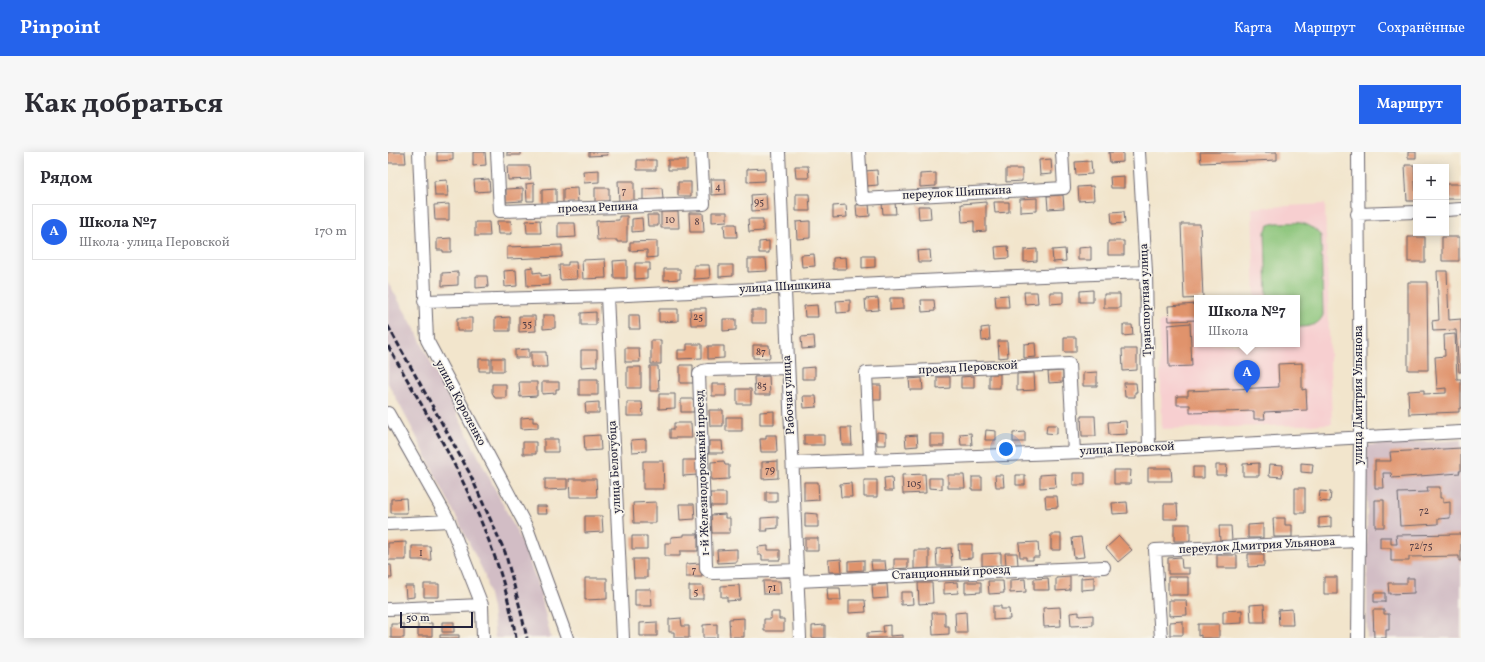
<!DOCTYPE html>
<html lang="ru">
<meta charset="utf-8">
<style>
:root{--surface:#fff;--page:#f7f7f7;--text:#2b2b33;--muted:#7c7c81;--line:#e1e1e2;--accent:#2563eb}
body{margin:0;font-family:Vollkorn,serif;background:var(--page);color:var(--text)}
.controls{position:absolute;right:12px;top:12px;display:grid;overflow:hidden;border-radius:0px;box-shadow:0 2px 10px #0003}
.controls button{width:36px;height:36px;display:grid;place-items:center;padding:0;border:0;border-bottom:1px solid var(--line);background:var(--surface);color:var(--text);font:20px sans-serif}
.scale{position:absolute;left:12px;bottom:10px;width:73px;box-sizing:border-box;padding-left:4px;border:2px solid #22223b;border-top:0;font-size:11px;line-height:14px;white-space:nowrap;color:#22223b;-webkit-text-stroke:3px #f7f3e8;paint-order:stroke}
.you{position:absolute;left:618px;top:297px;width:14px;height:14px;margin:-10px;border:3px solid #fff;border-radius:50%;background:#1a73e8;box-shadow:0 0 0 6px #1a73e833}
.badge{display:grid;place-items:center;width:26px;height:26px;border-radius:50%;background:var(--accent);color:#fff;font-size:13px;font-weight:700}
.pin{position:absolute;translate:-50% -33px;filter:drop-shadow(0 1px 2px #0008)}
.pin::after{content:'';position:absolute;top:21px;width:14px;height:12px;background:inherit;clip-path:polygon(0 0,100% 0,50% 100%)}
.popup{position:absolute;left:806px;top:143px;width:106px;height:52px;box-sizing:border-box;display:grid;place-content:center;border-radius:0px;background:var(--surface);filter:drop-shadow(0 1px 3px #0005);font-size:13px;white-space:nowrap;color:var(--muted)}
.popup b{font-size:15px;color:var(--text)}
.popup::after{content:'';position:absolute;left:50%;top:100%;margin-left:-8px;border:8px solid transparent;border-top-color:var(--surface)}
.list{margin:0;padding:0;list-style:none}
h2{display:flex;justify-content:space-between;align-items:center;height:52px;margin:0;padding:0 16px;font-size:17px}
h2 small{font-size:13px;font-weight:400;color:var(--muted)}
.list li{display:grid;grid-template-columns:26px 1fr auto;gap:12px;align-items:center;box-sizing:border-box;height:56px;margin:0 8px 8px;padding:0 8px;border:1px solid var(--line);border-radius:0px}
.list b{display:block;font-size:15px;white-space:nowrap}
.list p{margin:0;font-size:13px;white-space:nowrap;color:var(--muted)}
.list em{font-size:13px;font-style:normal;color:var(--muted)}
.map{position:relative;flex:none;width:1073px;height:486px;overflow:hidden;border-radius:0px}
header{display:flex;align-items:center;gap:24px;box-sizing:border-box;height:56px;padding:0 20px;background:var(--accent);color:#fff}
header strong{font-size:19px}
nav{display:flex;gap:22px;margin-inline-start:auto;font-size:14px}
.intro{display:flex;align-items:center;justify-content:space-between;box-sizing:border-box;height:96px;padding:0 24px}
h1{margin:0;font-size:28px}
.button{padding:10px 18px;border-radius:0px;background:var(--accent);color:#fff;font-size:14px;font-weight:700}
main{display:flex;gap:24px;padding:0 24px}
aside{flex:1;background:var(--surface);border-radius:0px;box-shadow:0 2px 10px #0003}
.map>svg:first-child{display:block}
</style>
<header>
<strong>Pinpoint</strong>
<nav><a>Карта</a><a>Маршрут</a><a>Сохранённые</a></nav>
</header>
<div class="intro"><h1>Как добраться</h1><a class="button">Маршрут</a></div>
<main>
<aside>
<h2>Рядом<small></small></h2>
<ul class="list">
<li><span class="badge">A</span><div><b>Школа №7</b><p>Школа · улица Перовской</p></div><em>170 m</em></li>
</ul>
</aside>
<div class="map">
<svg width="1073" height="486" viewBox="0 0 1073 486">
<rect width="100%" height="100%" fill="#f7f3e8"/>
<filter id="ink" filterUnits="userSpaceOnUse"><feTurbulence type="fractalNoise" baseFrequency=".025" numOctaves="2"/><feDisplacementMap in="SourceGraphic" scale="8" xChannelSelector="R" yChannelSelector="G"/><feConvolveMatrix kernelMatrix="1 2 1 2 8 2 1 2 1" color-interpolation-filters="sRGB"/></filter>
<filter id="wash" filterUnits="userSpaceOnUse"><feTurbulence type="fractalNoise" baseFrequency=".012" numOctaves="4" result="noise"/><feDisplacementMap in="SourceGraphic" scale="16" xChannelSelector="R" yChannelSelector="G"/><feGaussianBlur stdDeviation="0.9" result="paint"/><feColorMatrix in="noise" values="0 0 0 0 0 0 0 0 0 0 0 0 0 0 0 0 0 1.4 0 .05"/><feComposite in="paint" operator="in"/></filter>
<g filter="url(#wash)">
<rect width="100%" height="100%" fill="#f2e5cc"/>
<!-- built -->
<path fill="#f7cfd0" d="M937 52 944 272 774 277 771 170 809 168V192H909V146H867L864 56Z"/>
<!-- industrial -->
<path fill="#d2bdc5" d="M0 130 28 179 45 215 133 388 151 435 163 486H107L104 456 96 421 27 282 0 231Z
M1073 288V486H979V293Z"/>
<!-- green -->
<path fill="#8ac479" stroke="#56735a" d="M888 71C908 71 919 67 933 84L935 163C931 174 920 175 909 175V146H879L877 80 881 73Z"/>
<g id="blocks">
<!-- building -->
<path fill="#e0936c" d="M0 0H17L18 11H0Z
M49 0H65V8L49 9Z
M85 0H97L98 13 85 14Z
M119 0H133V3H119Z
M201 0H219L220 3 201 4Z
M721 0H735V10L722 11Z
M812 0H889V8L813 11Z
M1020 0H1028V6H1020Z
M663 7 664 22 652 23 651 8Z
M249 8H268V18H249Z
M280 8H299V18H280Z
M703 9 704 22 688 23 687 10Z
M1017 13H1026L1028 49H1019Z
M119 14H142L143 27 120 28Z
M407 14H420L421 26H408Z
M377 16V29L359 30V17Z
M618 17H634V29L618 30Z
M211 18V30L196 31 195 19Z
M489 18 490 33 478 34 477 19Z
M548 21V34L532 35V22Z
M736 24V36H723L722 25Z
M101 27 102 39 87 40 86 28Z
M323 27H337L338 42 324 43Z
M59 28 60 44H47L46 29Z
M230 29H246V49L231 50Z
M290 30H303V44H290Z
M146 31V49H139L138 32Z
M1058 32H1073V47H1058Z
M705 34 706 48 691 49 690 35Z
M135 36V49L118 50V37Z
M189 36 190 51H175V37Z
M207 36H221V49L207 50Z
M274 36 275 47 255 48V37Z
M168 37V52L154 53V38Z
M378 42 379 58 364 59 363 43Z
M408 42H421L422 59H408Z
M675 43 676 56 660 57 659 44Z
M649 46V59L632 60V47Z
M507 50 508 62H495L494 51Z
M598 50V79L586 80V69L574 70 573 52Z
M606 50H621V60L607 61Z
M61 52V68H47L46 53Z
M481 52 482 64 469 65 468 53Z
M458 53 459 65 445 66V54Z
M530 54H542L543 66 531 67Z
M736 59 737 71 724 72 723 60Z
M273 60H290L291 76H273Z
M324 60H339V69L324 70Z
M301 61H315L316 80H302Z
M259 63H270V74H260Z
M231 64H239V90H229V88H209L208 69 231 68Z
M254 66 255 79 244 80V67Z
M360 67H375V79L361 80Z
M152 68 153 81H139L138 69Z
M109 69H123L124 82H110Z
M422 69V86L409 87 408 70Z
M87 70H101L102 84H87Z
M170 71H187L188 85 170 86Z
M336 72H348L349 85H337Z
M793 72H812L815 146 796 147Z
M1020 85H1037V110H1020Z
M1054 85H1071V109H1054Z
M63 86V100H55V98H49V87Z
M269 89V105L259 106V98L242 99V90Z
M381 89V101H371V90Z
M720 89H736V103H720Z
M174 93V105L119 107V95Z
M620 94 621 106 608 107 607 95Z
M703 95V108H690V96Z
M649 97V109L636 110V98Z
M677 97 678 109 665 110 664 98Z
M542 98 543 110H530L529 99Z
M426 102 427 114 414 115 413 103Z
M474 104H487V115L474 116Z
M458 105 459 117H445V106Z
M217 107 218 126 195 127 194 108Z
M360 107H378L379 119 360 120Z
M239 108V126H226L225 109Z
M180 110H188L189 127 172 128 171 113H180Z
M247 111H262V118H259V126L247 127Z
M306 113H321L322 126 306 127Z
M331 113H345V124L331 125Z
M145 115V121L153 120V124L162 123V133L139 134 138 116Z
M276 117H292V127L276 128Z
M128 118 129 134 117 135 116 119Z
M1049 119H1059L1061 168 1073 167V220H1071L1068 178 1045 179 1044 169 1051 168Z
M70 120V133L54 134V121Z
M88 124H99L100 135 88 136Z
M1020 130H1039L1040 218H1020Z
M705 138V150H692V139Z
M636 140H649L650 151 637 152Z
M662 140H675V151L662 152Z
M716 142H732V156H716Z
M620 143 621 155H608L607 144Z
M490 146 491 158 478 159 477 147Z
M502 146H515V157L502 158Z
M462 148V160L449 161 448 149Z
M533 148H546L547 159 534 160Z
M809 152V168L781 169 780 154Z
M429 153 430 165H417L416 154Z
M302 156H318V173H303Z
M271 157H290V169L271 170Z
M364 158H378V171H364Z
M208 160V173H193V161Z
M155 163H167V176L155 177Z
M241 163H251L252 177H241Z
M131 164H147L148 179 131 180Z
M122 165V179H107V166Z
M69 166H84V179H69Z
M335 167H348V178L335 179Z
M802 171 804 214 781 215 780 173Z
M735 173H744L745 183 735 184Z
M601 175 602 188 594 189 593 176Z
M1067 182 1069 227H1073V256H1071V260L1021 262 1020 239 1036 238V242L1058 241V236L1049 237 1047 205 1057 204 1056 183Z
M426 184 427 196 414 197 413 185Z
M676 185H688V200H676Z
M263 188H273V212H263Z
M610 189H619L620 205 611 206Z
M647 191 648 205 636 206V192Z
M299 192H314V206L290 207V198H299Z
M365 193H381L382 206H365Z
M320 194H336V206L320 207Z
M237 196H251L252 210H237Z
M141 197V206H127V198Z
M734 197H749V218L735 219Z
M193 198H209V214L193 215Z
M143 200H158L159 215H143Z
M104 206H116V219H104Z
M91 207H102V219H91Z
M914 211V238L918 237 919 258 876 260 877 267H866V259L802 261V253H789V244H800V239L891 235 890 212Z
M292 213H305V231H292Z
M262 214H270L271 239H262Z
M239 215H253V236H239Z
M427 215V227H414V216Z
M675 219V230L661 231 660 220Z
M709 220V234H695V221Z
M646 221 647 238 629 239V222Z
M601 222H612V236H601Z
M381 224 382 243H367L366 225Z
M586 224V236H573V225Z
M549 225H562V236L549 237Z
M534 226 535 238H522L521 227Z
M191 227H210V243H191Z
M131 230H149V244L132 245Z
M154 230H171V237H168V241L154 242Z
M736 231H748L749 240H747V245H737Z
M104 232H118V246H107L104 240Z
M324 232H338V244H324Z
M483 233H493V248H483Z
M349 237H363V252H349Z
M271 242H287V256L271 257Z
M415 244H428L429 255 416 256Z
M293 247H306V260H293Z
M211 250V261H198L197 251Z
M239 250H254L255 264H239Z
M321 258H335V274H322Z
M386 259V272H372V260Z
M693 264H707L708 284H694Z
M145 265V270H150V276L133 277V266Z
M338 265H354V279H338Z
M738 269 739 282 721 283 720 270Z
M286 271H303L304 286H282V277H286Z
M659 273H669V282L658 281Z
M453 276H463L464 293H454Z
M598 278 608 279V288H597Z
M489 280 498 281V293H489Z
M637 280V290H625V281Z
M583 281 584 293H573L572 282Z
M542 282H556V294H542Z
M212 283 213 298 197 299 196 284Z
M378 283H388L389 300H373L372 287H378Z
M416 283H436V293H416Z
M529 283 530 294 518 295 517 284Z
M156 287H170V300H156Z
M258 287V299L244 300 243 288Z
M321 289H334L335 301H321Z
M135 290H148V302H135Z
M1073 296V319H1071L1072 321 1004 326 1003 321H995L996 336H987V309H1003L1002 300Z
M295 308H309L310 323 295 324Z
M255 309H275L276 337H255Z
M336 309 337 313H341V327L323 328V310Z
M390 309V326L374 327V310Z
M871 311V324H855V312Z
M913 311 925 312 924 321 913 320Z
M882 312 895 313 894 325 881 324Z
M828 313H839L838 323H828Z
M805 315H816V326H805Z
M760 316H783L784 329H760Z
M726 318H743L742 332H726Z
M685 321H697V333H685Z
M537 322 538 341 515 342 514 323Z
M667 322 668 335 652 336V323Z
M560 323H576L577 336H560Z
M607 323H615L616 335H608Z
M628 323H637V333H628Z
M504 325 505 339H497L496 326Z
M584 325H594V338H584Z
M541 326H554V337L541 336Z
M157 327H179V337L157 338Z
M181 327H208L209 345H182Z
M476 328H489V345H476Z
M416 330H430L431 348 416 349Z
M463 331 464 345H453L452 332Z
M1039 335H1052V346H1055V351L1062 350V366L1050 367V372L1012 374 1010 341 1040 340Z
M907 336H917V361H907Z
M932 339 943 340 942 350 931 349Z
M378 340H389V350H378Z
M322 341H338V354H323Z
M657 344H669L670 355 658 356Z
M18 346 19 361H3V347Z
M987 348H996V375H987Z
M268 350V371H246L245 351Z
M739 350 740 361 725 362 724 351Z
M291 352H306L307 367 292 368Z
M776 352H789L790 367H776Z
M148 354H158L159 362H148Z
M417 361 430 362V375H417Z
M337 362V366H342V381H324L323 363Z
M197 364H214L215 380 197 381Z
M390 365V376L379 377 380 379H373V366Z
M943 365V375L931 376V366Z
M885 366H897V373H904V385H886Z
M786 372H802V389H786Z
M875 372V386H860V373Z
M831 374H843L844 389H832Z
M296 382H310V399H292V404H277V391H283V385L296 384Z
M663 382H673V398H663Z
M1073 382V409H1071V404L1021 405V409H1003V396H992V385H1003V392H1009L1008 383Z
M244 384H259V397H244Z
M731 384 744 398 730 410 718 396Z
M693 385 696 405 686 406 684 386Z
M417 386H430V399H417Z
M18 390V408H0V391Z
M650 390 651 405H645V408H638V405H632L631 391Z
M570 392H584V406L571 407Z
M24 394H42L43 408H24Z
M380 394V398H392V408H374V403H370V395Z
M563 396 564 414H549L548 397Z
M349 397V410L330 411 329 398Z
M526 398H541V416L526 417Z
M613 401V414H594V402Z
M617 401H629L630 413H618Z
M860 402H876V414L860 415Z
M829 403H849V416H829Z
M793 405 794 416H801V422H780V406Z
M245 407H259V426H246Z
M453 407 454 420H441L440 408Z
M506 407H520V416L506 417Z
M476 408V418L460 419V409Z
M483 409H497L498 418H484Z
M313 411 314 425H298V412Z
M0 413H3L4 426H0Z
M682 425V438L668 439V426Z
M706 425V437L693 438V426Z
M780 425H800V443H780Z
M936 425H949V442H936Z
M197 426H219V447L197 448Z
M660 426 661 438H646V427Z
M1019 426H1026V441L1001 442 1000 431H1019Z
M637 427 638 440 622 441V428Z
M375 429H392L393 442H376Z
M600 429H615L616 441 601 442Z
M569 430 570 441 556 442V431Z
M577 430H593V440L577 441Z
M530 431H544L545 451 531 452Z
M36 432H51V445H36Z
M499 432 500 446 485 447 484 433Z
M351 433 352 448 339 449V445H333V434Z
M17 434H26V445L18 446Z
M301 434H315V447H301Z
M439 436H452L453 448H440Z
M247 437H263L264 454H247Z
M513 440H524L525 452 513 453Z
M986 441H997V450H986Z
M461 448H477L478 460 461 461Z
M781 448H798L799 463 781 464Z
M876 452 877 470H863L862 453Z
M605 454H613V457H621L622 467 605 468Z
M672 455 673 474 656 475 655 456Z
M904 457 905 473H891L890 458Z
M854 458V471L835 472V459Z
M985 458H996V462H1001V478H998V486H986Z
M383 460H391V467H396V479H376V467H383Z
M578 460 579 481H568L567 461Z
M691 460V464L705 463V473L683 474 682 461Z
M544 461H557V474H561V482L545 483Z
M293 466 294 474H301V486H286V480H281V467Z
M356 466V485H342L341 467Z
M795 469V483H782V470Z
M54 470H66V480H54Z
M269 470V484H252V471Z
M30 471H44V484H30Z
M3 472H16V486H3Z
M329 472V486H315V473Z
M810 472H831V486H813V483L810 484Z
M437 473V486H424V474Z
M502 473V484L515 483V486H479V481L496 480 495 474Z
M52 483H71V486H52Z"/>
</g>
</g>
<g filter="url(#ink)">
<use href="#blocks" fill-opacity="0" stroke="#6b666e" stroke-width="1"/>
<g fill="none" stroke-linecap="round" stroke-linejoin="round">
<!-- minor casing -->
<g stroke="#6b666e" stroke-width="14">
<path id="minor" d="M31 0 39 188 139 376 179 486
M109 0 112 59 316 52 313 0
M391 0 412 486
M471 0 474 47 676 36 674 0
M751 0 758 120 761 296
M1058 58 1073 57
M969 62 1028 60
M219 144 235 486
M36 149 219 144 555 128 758 120
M400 216 320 218 315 219 311 222 318 413V417L321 420 326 421 409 418
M0 261 61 369 94 453 95 486
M482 308 478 221 681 212 686 300
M405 311 720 299 1073 280
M0 372 61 369
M410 429 716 415
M0 457 94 453
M773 486 767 398 970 389
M970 486 972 285 970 0"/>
</g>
<!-- minor -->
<use href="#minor" stroke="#fff" stroke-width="12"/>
<!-- rail -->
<path stroke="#22223b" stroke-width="3" stroke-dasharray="6 3" stroke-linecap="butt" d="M0 174 81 320 117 400 131 452 139 486
M0 194C53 287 110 378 128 486"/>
</g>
</g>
<g text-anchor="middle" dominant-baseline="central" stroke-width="3" stroke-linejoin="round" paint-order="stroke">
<!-- number labels -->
<g font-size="10" fill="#523e47">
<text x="330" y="35">4</text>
<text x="236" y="39">7</text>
<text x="371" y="50">95</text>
<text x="282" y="68">10</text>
<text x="309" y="70">8</text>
<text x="310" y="165">25</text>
<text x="139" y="172">35</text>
<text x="373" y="200">87</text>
<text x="374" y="234">85</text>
<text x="382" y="318">79</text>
<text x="526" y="332">105</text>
<text x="1036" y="359">72</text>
<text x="1033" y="394">72/75</text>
<text x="33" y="401">1</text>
<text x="306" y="418">7</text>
<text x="384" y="436">71</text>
<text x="308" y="440">5</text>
</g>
<!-- street labels -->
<g font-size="12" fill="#22223b" stroke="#f7f3e8">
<text transform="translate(569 41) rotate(-3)">переулок Шишкина</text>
<text transform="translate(210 56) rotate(-2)">проезд Репина</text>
<text transform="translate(397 135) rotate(-3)">улица Шишкина</text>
<text transform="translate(758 148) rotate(-92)">Транспортная улица</text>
<text transform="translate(580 216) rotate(-3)">проезд Перовской</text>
<text transform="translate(401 243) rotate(-93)">Рабочая улица</text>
<text transform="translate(971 243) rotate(-90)">улица Дмитрия Ульянова</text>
<text transform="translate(72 251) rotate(62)">улица Короленко</text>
<text transform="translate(739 297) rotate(-3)">улица Перовской</text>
<text transform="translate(227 315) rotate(-93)">улица Белогубца</text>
<text transform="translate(315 321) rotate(-92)">1-й Железнодорожный проезд</text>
<text transform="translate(869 394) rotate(-3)">переулок Дмитрия Ульянова</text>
<text transform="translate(563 421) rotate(-3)">Станционный проезд</text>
</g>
</g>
</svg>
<div class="controls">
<button>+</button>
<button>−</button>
</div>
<div class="scale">50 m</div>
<div class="you"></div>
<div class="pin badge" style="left:859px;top:241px">A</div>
<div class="popup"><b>Школа №7</b>Школа</div>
</div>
</main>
